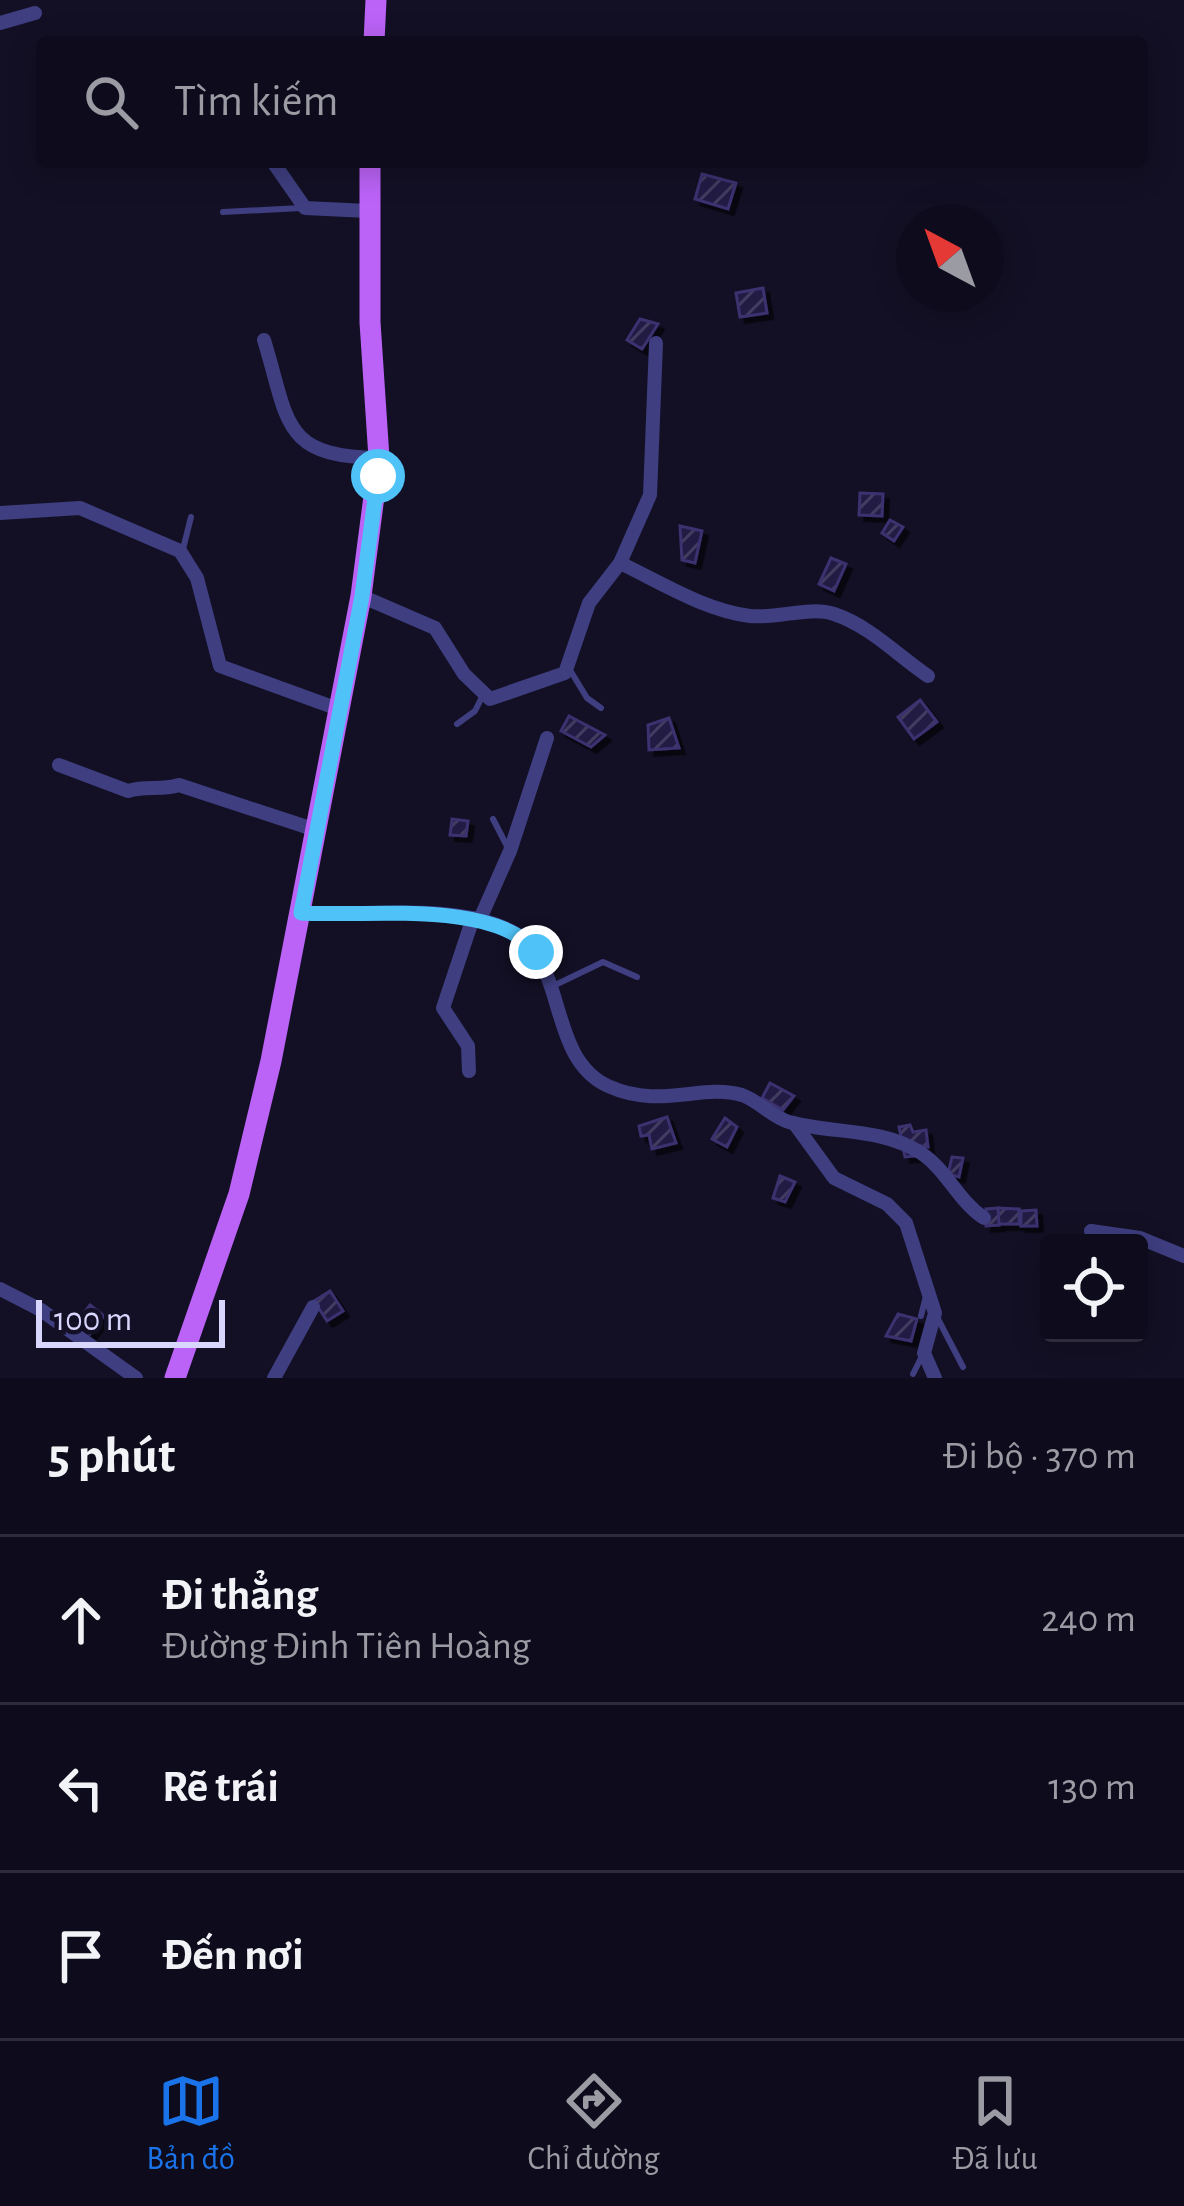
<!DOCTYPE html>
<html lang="vi">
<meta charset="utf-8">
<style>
:root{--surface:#0e0c1c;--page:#171525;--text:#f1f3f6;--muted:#9b9ba3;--line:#2e2c3b;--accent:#1a73e8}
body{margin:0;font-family:"Alegreya Sans",sans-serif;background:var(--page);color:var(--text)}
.controls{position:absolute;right:36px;bottom:36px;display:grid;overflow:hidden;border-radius:12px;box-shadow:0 6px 30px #0003}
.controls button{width:108px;height:108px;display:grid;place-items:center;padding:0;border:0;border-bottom:3px solid var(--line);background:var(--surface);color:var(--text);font:60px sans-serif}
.compass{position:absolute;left:896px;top:204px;width:108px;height:108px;border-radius:50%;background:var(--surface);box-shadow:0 6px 30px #0003;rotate:319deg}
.scale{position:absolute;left:36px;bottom:30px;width:189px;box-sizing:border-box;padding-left:12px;border:6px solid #d9d6fd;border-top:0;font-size:33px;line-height:42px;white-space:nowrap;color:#d9d6fd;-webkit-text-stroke:9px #131025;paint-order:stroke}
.stop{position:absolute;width:36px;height:36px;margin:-27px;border:9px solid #4fc3f7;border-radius:50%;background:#fff}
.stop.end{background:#4fc3f7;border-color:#fff;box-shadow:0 3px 12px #0008}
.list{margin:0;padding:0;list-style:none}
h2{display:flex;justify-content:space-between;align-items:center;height:156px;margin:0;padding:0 48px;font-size:51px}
h2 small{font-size:39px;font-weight:400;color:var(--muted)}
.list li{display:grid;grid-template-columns:78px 1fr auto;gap:36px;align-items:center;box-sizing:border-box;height:168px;padding:0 48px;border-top:3px solid var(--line)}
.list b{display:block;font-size:45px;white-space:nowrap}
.list p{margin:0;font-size:39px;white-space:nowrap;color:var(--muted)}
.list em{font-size:39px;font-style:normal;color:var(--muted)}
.icon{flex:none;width:66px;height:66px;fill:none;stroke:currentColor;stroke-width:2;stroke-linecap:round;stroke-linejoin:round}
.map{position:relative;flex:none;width:1184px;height:1378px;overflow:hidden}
.search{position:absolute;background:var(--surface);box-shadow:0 6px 30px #0003;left:36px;right:36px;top:36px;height:132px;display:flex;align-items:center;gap:30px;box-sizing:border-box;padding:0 42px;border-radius:12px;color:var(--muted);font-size:45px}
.sheet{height:660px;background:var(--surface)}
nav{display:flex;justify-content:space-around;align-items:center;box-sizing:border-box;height:168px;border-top:3px solid var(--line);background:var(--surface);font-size:33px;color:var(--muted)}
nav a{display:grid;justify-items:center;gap:6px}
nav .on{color:var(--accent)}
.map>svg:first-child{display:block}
</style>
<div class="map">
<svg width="1184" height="1378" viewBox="0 0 1184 1378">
<defs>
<pattern id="building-hatch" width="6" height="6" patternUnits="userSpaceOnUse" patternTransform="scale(3)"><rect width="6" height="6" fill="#241d45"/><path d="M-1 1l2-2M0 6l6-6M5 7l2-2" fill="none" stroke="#433d61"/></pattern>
<filter id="shadow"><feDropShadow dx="5.5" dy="5.5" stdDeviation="0" flood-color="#0009"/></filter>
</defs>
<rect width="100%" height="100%" fill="#131025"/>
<!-- building -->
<path fill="url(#building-hatch)" stroke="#3b3070" stroke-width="3" filter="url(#shadow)" d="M702 174 736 183 728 209 695 199Z
M763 288 767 313 740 317 736 293Z
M640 319 658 324 642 349 627 340Z
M860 493 883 494 882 516 859 515Z
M890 520 903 527 894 541 882 533Z
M680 526 702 531 695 563 682 560Z
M831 558 846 564 834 591 819 584Z
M920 700 937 722 914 739 898 717Z
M569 716 605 735 591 747 561 731Z
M669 718 679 748 649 750 648 725Z
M452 819 468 821 466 836 450 835Z
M770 1083 794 1096 783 1110 762 1098Z
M667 1117 676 1143 652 1149 649 1135 641 1136 639 1126Z
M725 1118 737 1127 727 1147 712 1139Z
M910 1125 913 1132 926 1130 928 1147 915 1145 916 1156 905 1157 899 1127Z
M952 1157 963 1158 959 1177 948 1174Z
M780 1176 795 1182 785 1202 773 1198Z
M998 1208 999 1225 986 1226V1209Z
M998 1208 1019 1209V1224H999Z
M1036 1210 1037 1226H1021V1211Z
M330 1291 343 1311 327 1321 314 1301Z
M90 1305 104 1316 90 1334 76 1323Z
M898 1314 917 1319 911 1341 886 1336Z"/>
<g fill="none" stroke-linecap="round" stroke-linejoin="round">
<!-- service -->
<path stroke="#3e3e81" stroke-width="6" d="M223 212 301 208
M183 549 191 517
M570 670 587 698 601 708
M457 724 475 711 482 697
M493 819 508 848
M553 986 603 962 637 977
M921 1316 926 1296
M937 1317 963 1367
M913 1374 922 1356"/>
<!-- minor -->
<path stroke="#3e3e81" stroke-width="14" d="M0 23 35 13
M273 162 305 208 368 211
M264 340C289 420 280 457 379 458
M0 513 80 508 180 551 197 578 220 666 341 710
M620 563C662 583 704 610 750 616 777 619 809 606 834 614 870 626 897 655 928 676
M361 596 435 628 464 674 490 699 565 673 589 603 620 563 650 495 656 343
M59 765 128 791C146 785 160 791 179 785L316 830
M301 913C366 917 449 902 509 930 569 957 545 1057 608 1086 661 1110 701 1083 742 1095 759 1101 772 1117 789 1122 832 1134 881 1127 921 1153 947 1170 958 1201 984 1218
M480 919 510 851 547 738
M469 1071 468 1046 443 1008 473 918
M794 1123 834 1178 887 1204 906 1223 935 1313 924 1353 935 1378
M1091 1231 1140 1238 1184 1256
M0 1289 41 1310 136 1378
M274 1378 313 1307"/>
<!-- primary -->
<path stroke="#bb63f7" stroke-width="21" d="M374 42 376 0
M175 1378 239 1194 271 1061 361 596 379 458 370 322V162"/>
</g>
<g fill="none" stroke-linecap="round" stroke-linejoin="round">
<!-- route -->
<path stroke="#4fc3f7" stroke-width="15" d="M378 476 362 596 301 913C363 917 496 899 536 952"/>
</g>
</svg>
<div class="controls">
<button><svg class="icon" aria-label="locate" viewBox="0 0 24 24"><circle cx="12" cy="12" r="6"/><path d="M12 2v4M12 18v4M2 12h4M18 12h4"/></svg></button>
</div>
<svg class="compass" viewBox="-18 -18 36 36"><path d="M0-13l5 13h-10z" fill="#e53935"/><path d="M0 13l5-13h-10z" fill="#9b9ba3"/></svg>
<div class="scale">100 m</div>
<div class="stop" style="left:378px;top:476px"></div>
<div class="stop end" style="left:536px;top:952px"></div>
<div class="search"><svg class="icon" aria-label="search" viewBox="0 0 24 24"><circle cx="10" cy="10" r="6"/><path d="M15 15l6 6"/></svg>Tìm kiếm</div>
</div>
<section class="sheet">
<h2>5 phút<small>Đi bộ · 370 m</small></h2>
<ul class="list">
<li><svg class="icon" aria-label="ahead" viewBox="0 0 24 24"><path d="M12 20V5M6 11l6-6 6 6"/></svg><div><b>Đi thẳng</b><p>Đường Đinh Tiên Hoàng</p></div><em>240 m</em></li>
<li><svg class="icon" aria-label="left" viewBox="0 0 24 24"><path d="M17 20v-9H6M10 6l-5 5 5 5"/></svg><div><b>Rẽ trái</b></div><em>130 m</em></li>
<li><svg class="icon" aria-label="arrive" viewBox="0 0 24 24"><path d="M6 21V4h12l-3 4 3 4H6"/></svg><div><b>Đến nơi</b></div></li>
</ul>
</section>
<nav>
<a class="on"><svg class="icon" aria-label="map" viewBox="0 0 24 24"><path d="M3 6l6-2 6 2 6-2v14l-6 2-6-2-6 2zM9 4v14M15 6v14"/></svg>Bản đồ</a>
<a><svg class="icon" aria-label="directions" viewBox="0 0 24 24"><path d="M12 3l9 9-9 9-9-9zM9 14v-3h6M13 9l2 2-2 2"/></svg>Chỉ đường</a>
<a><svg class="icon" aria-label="saved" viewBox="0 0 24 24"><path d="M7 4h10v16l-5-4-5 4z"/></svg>Đã lưu</a>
</nav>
